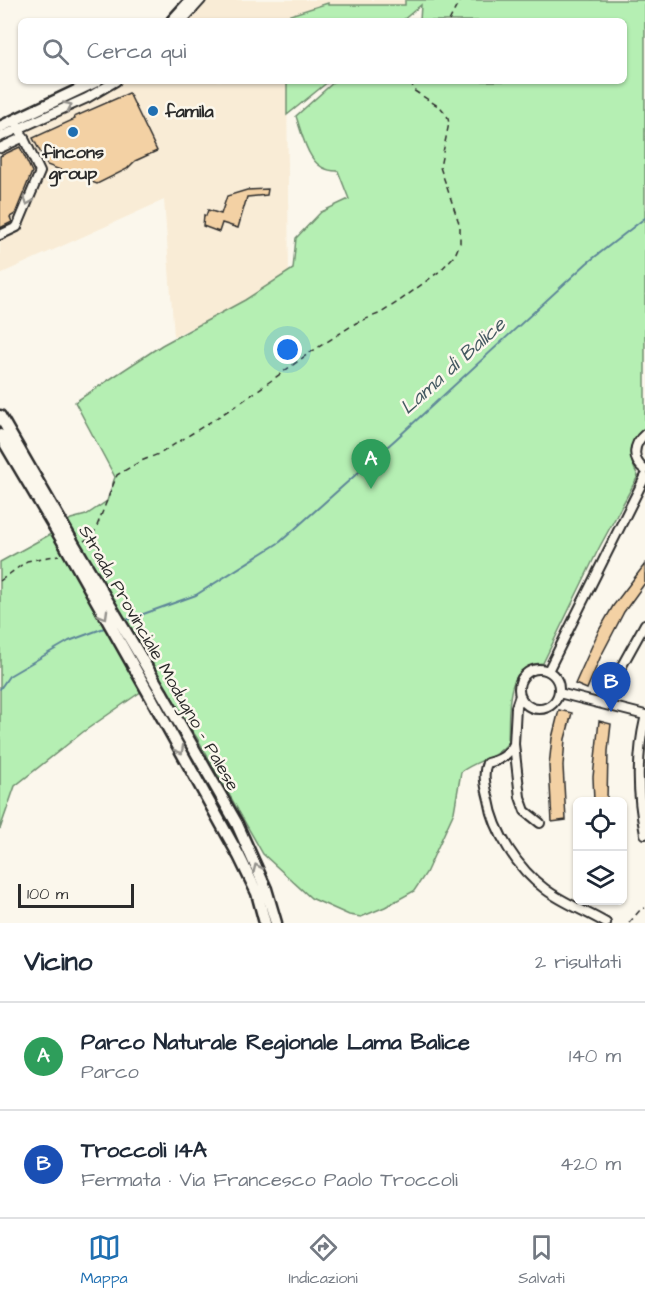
<!DOCTYPE html>
<html lang="it">
<meta charset="utf-8">
<style>
:root{--surface:#fff;--page:#f2f2f3;--text:#1f2937;--muted:#747a83;--line:#e0e1e3;--accent:#1f6fb2}
body{margin:0;font-family:"Architects Daughter",sans-serif;background:var(--page);color:var(--text)}
.controls{position:absolute;right:18px;bottom:18px;display:grid;overflow:hidden;border-radius:9px;box-shadow:0 2px 4px #0004}
.controls button{width:54px;height:54px;display:grid;place-items:center;padding:0;border:0;border-bottom:2px solid var(--line);background:var(--surface);color:var(--text);font:30px sans-serif}
.scale{position:absolute;left:18px;bottom:15px;width:116px;box-sizing:border-box;padding-left:6px;border:3px solid #2b2b2b;border-top:0;font-size:16px;line-height:21px;white-space:nowrap;color:#2b2b2b;-webkit-text-stroke:4px #fbf7ec;paint-order:stroke}
.you{position:absolute;left:288px;top:350px;width:21px;height:21px;margin:-15px;border:4px solid #fff;border-radius:50%;background:#1a73e8;box-shadow:0 0 0 9px #1a73e833}
.badge{display:grid;place-items:center;width:39px;height:39px;border-radius:50%;background:var(--accent);color:#fff;font-size:20px;font-weight:700}
.pin{position:absolute;translate:-50% -50px;filter:drop-shadow(0 2px 3px #0008)}
.pin::after{content:'';position:absolute;top:32px;width:21px;height:18px;background:inherit;clip-path:polygon(0 0,100% 0,50% 100%)}
.list{margin:0;padding:0;list-style:none}
h2{display:flex;justify-content:space-between;align-items:center;height:78px;margin:0;padding:0 24px;font-size:26px}
h2 small{font-size:20px;font-weight:400;color:var(--muted)}
.list li{display:grid;grid-template-columns:39px 1fr auto;gap:18px;align-items:center;box-sizing:border-box;height:108px;padding:0 24px;border-top:2px solid var(--line)}
.list b{display:block;font-size:22px;white-space:nowrap}
.list p{margin:0;font-size:20px;white-space:nowrap;color:var(--muted)}
.list em{font-size:20px;font-style:normal;color:var(--muted)}
.icon{flex:none;width:33px;height:33px;fill:none;stroke:currentColor;stroke-width:2;stroke-linecap:round;stroke-linejoin:round}
.map{position:relative;flex:none;width:645px;height:923px;overflow:hidden}
.search{position:absolute;background:var(--surface);box-shadow:0 2px 4px #0004;left:18px;right:18px;top:18px;height:66px;display:flex;align-items:center;gap:15px;box-sizing:border-box;padding:0 21px;border-radius:9px;color:var(--muted);font-size:22px}
.sheet{height:294px;background:var(--surface)}
nav{display:flex;justify-content:space-around;align-items:center;box-sizing:border-box;height:84px;border-top:2px solid var(--line);background:var(--surface);font-size:16px;color:var(--muted)}
nav a{display:grid;justify-items:center;gap:3px}
nav .on{color:var(--accent)}
.map>svg:first-child{display:block}
</style>
<div class="map">
<svg width="645" height="923" viewBox="0 0 645 923">
<rect width="100%" height="100%" fill="#fbf7ec"/>
<filter id="ink" filterUnits="userSpaceOnUse"><feTurbulence type="fractalNoise" baseFrequency=".0167" numOctaves="2"/><feDisplacementMap in="SourceGraphic" scale="12" xChannelSelector="R" yChannelSelector="G"/><feConvolveMatrix kernelMatrix="1 2 1 2 8 2 1 2 1" color-interpolation-filters="sRGB"/></filter>
<g filter="url(#ink)">
<!-- built -->
<path fill="#f9ecd6" d="M197 0H405V5H328V4L288 16 287 21H178Z
M107 81H287L289 283 174 336 164 200 0 274V134Z"/>
<!-- green -->
<path fill="#b5efb3" stroke="#708d6f" stroke-width="1.5" d="M405 0H645V429C628 446 627 455 638 476L599 548 543 663C502 664 510 713 508 743 496 759 476 760 461 772L454 812 426 873 414 891 385 907 361 917 349 915 311 898 263 854 197 738 158 680 83 732 15 786 0 829V562L49 535 71 519 86 515 107 501 115 477 75 402 162 345 245 300 293 269 296 238 321 212 349 199 338 171C309 172 304 140 296 116L335 81H624V21H420L421 5 402 21H287V16L328 3V5H405Z
M287 81H329L287 115Z"/>
<g fill="none" stroke-linecap="round" stroke-linejoin="round">
<!-- stream -->
<path stroke="#5d8698" stroke-width="2" d="M124 621 196 595 280 542 396 439 587 263 645 218
M0 689 9 676 69 641 107 627"/>
</g>
<!-- building -->
<path fill="#f3d1a4" stroke="#2b2b2b" stroke-width="1.5" d="M129 93 157 151 135 161 127 169 97 184 47 165 33 138 75 119 74 117Z
M20 147 32 172 15 214 10 217 12 222 0 228V156Z
M268 189 267 195 247 197 238 228 222 223 219 232 203 226 204 215 206 216 208 210 221 214 227 196 247 190Z
M645 564V583L624 612 600 658 587 689 575 684 599 630 613 606Z
M559 710 572 713 565 739 563 766 566 820 552 822 549 766 552 738Z
M599 721 611 724 608 751 607 801H594L593 777Z"/>
<g fill="none" stroke-linecap="round" stroke-linejoin="round">
<!-- minor casing -->
<g stroke="#2b2b2b" stroke-width="12">
<path id="minor" d="M182 21 201 0
M0 137 87 98 116 81
M0 148 24 137
M0 235 17 227 40 172 15 120
M645 434C633 444 631 460 645 470
M519 689a20 20 0 1 1 40 0a20 20 0 1 1-40 0Z
M548 671 645 477
M559 693 645 715
M520 695 516 707 514 744 520 797 525 811 540 823
M606 705 619 671 645 624
M645 719C636 758 637 795 645 834
M514 744C508 756 500 760 487 763 482 774 486 788 489 800 494 832 518 869 545 889 563 903 586 911 606 923"/>
</g>
<!-- secondary casing -->
<g stroke="#2b2b2b" stroke-width="15">
<path id="secondary" d="M172 21 191 0
M0 127 97 81
M0 416 72 541
M0 435 65 545
M162 693 237 824 266 889 276 923
M152 699 239 856 257 893 265 923"/>
</g>
<!-- path -->
<path stroke="#2b2b2b" stroke-width="1.5" stroke-dasharray="6 4.5" stroke-linecap="butt" d="M449 21 460 0
M84 541 93 536 117 475 141 461 161 453 240 403 308 354 356 323 381 313 398 302 440 271 455 255 460 243V226L440 167 449 123 447 115 441 108 413 90 412 81
M0 581 27 561 59 555
M629 923 640 910 645 908"/>
<!-- minor -->
<use href="#minor" stroke="#fbf7ec" stroke-width="8"/>
<!-- secondary -->
<use href="#secondary" stroke="#fbf7ec" stroke-width="10"/>
<!-- secondary-bridge casing -->
<g stroke="#2b2b2b" stroke-width="15" stroke-linecap="butt">
<path id="secondary-bridge" d="M72 541 162 693
M65 545 152 699"/>
</g>
<!-- secondary-bridge -->
<use href="#secondary-bridge" stroke="#fbf7ec" stroke-width="10"/>
</g>
<!-- one-way arrows -->
<defs><path id="oneway-chevron" d="M-2-3.5L2.5 0L-2 3.5" fill="none" stroke-width="1.6" stroke-linecap="round" stroke-linejoin="round" transform="scale(1.5)"/></defs>
<g stroke="#93918c">
<use href="#oneway-chevron" transform="translate(68 106) rotate(-25)"/>
<use href="#oneway-chevron" transform="translate(28 201) rotate(112)"/>
<use href="#oneway-chevron" transform="translate(104 615) rotate(60)"/>
<use href="#oneway-chevron" transform="translate(180 750) rotate(61)"/>
<use href="#oneway-chevron" transform="translate(257 868) rotate(-114)"/>
</g>
</g>
<!-- markers -->
<g fill="#1f6fb2" stroke="#fbf7ec" stroke-width="2">
<circle cx="153" cy="111" r="6"/>
<circle cx="73" cy="132" r="6"/>
</g>
<g text-anchor="middle" dominant-baseline="central" stroke-width="5" stroke-linejoin="round" paint-order="stroke">
<!-- poi labels -->
<g font-size="18" font-weight="bold" fill="#2b2b2b" stroke="#fbf7ec" text-anchor="start">
<text x="165" y="111">famila</text>
<text x="73" y="152" text-anchor="middle">fincons<tspan x="73" dy="21">group</tspan></text>
</g>
<!-- street labels -->
<g font-size="18" fill="#2b2b2b" stroke="#fbf7ec">
<text transform="translate(159 658) rotate(60)">Strada Provinciale Modugno - Palese</text>
</g>
<!-- water labels -->
<g font-size="20" font-style="italic" fill="#445961" stroke="#fbf7ec">
<text transform="translate(453 366) rotate(-42)">Lama di Balice</text>
</g>
</g>
</svg>
<div class="controls">
<button><svg class="icon" aria-label="locate" viewBox="0 0 24 24"><circle cx="12" cy="12" r="6"/><path d="M12 2v4M12 18v4M2 12h4M18 12h4"/></svg></button>
<button><svg class="icon" aria-label="layers" viewBox="0 0 24 24"><path d="M12 4l9 5-9 5-9-5zM3 14l9 5 9-5"/></svg></button>
</div>
<div class="scale">100 m</div>
<div class="you"></div>
<div class="pin badge" style="left:371px;top:489px;background:#2e9e5b">A</div>
<div class="pin badge" style="left:611px;top:712px;background:#1a4fb4">B</div>
<div class="search"><svg class="icon" aria-label="search" viewBox="0 0 24 24"><circle cx="10" cy="10" r="6"/><path d="M15 15l6 6"/></svg>Cerca qui</div>
</div>
<section class="sheet">
<h2>Vicino<small>2 risultati</small></h2>
<ul class="list">
<li><span class="badge" style="background:#2e9e5b">A</span><div><b>Parco Naturale Regionale Lama Balice</b><p>Parco</p></div><em>140 m</em></li>
<li><span class="badge" style="background:#1a4fb4">B</span><div><b>Troccoli 14A</b><p>Fermata · Via Francesco Paolo Troccoli</p></div><em>420 m</em></li>
</ul>
</section>
<nav>
<a class="on"><svg class="icon" aria-label="map" viewBox="0 0 24 24"><path d="M3 6l6-2 6 2 6-2v14l-6 2-6-2-6 2zM9 4v14M15 6v14"/></svg>Mappa</a>
<a><svg class="icon" aria-label="directions" viewBox="0 0 24 24"><path d="M12 3l9 9-9 9-9-9zM9 14v-3h6M13 9l2 2-2 2"/></svg>Indicazioni</a>
<a><svg class="icon" aria-label="saved" viewBox="0 0 24 24"><path d="M7 4h10v16l-5-4-5 4z"/></svg>Salvati</a>
</nav>
